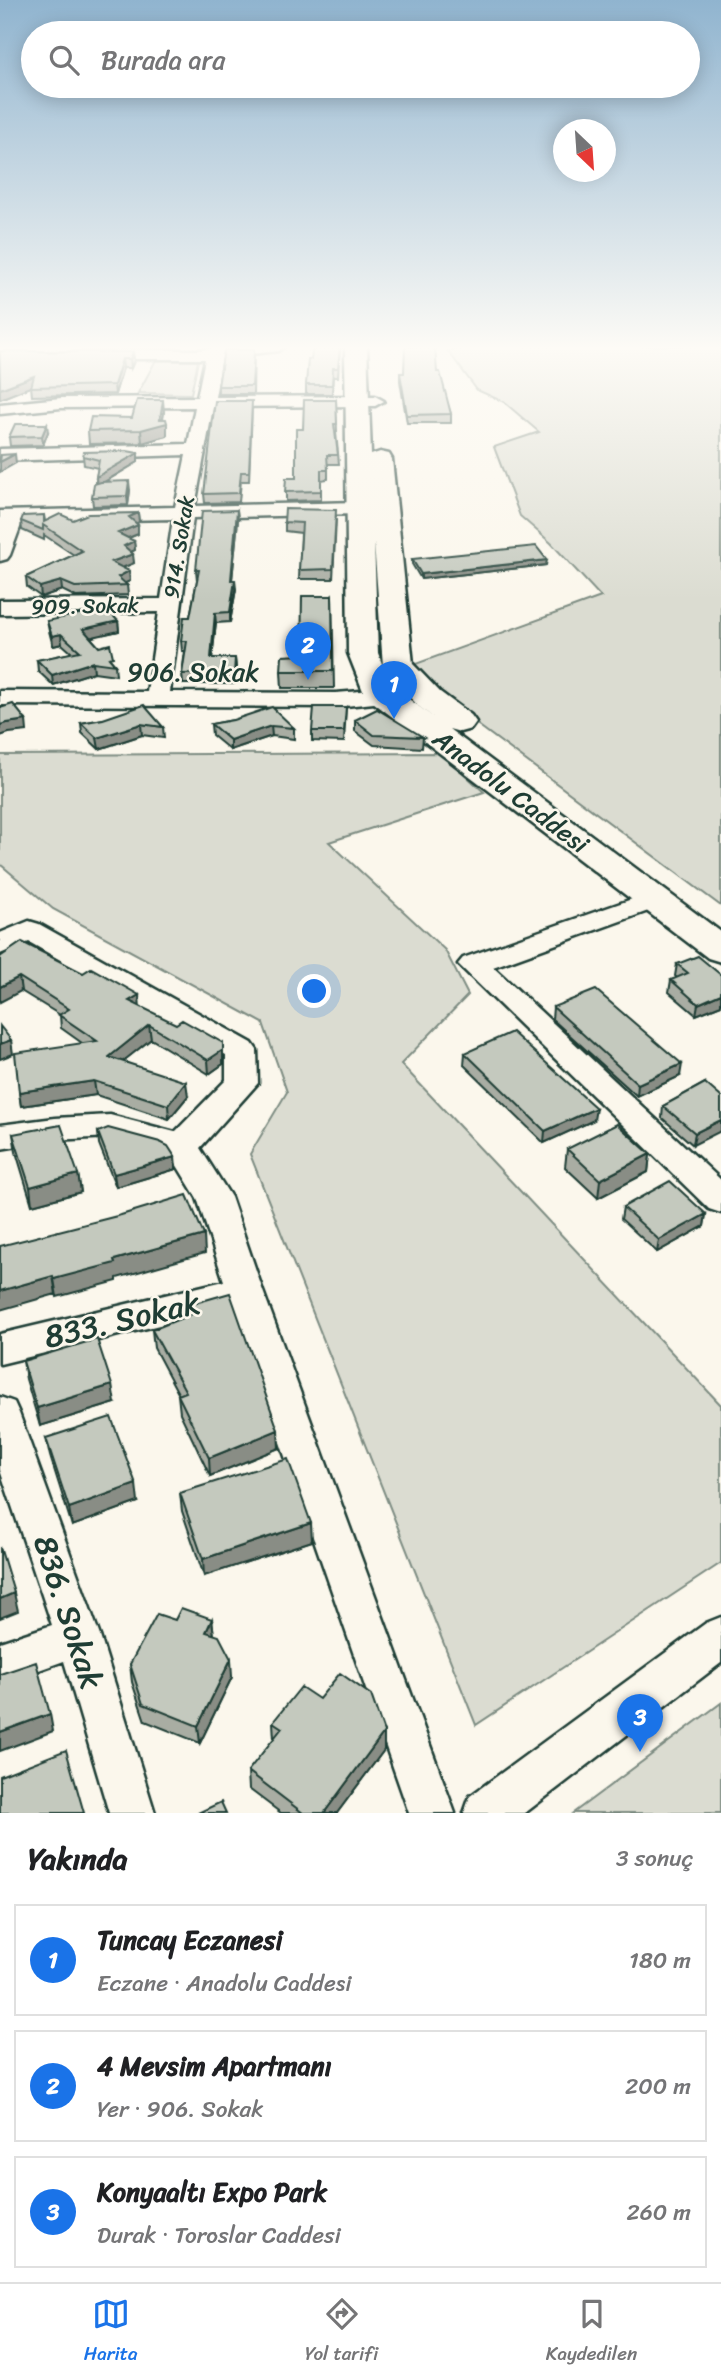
<!DOCTYPE html>
<html lang="tr">
<meta charset="utf-8">
<style>
:root{--surface:#fff;--page:#f2f2f2;--text:#202124;--muted:#757577;--line:#e0e0e0;--accent:#1a73e8}
body{margin:0;font-family:Sriracha,sans-serif;background:var(--page);color:var(--text)}
.compass{position:absolute;left:553px;top:119px;width:63px;height:63px;border-radius:50%;background:var(--surface);box-shadow:0 4px 18px #0003;rotate:155deg}
.you{position:absolute;left:315px;top:992px;width:24px;height:24px;margin:-18px;border:5px solid #fff;border-radius:50%;background:#1a73e8;box-shadow:0 0 0 10px #1a73e833}
.badge{display:grid;place-items:center;width:46px;height:46px;border-radius:50%;background:var(--accent);color:#fff;font-size:23px;font-weight:700}
.pin{position:absolute;translate:-50% -58px;filter:drop-shadow(0 2px 4px #0008)}
.pin::after{content:'';position:absolute;top:37px;width:24px;height:21px;background:inherit;clip-path:polygon(0 0,100% 0,50% 100%)}
.list{margin:0;padding:0;list-style:none}
h2{display:flex;justify-content:space-between;align-items:center;height:91px;margin:0;padding:0 28px;font-size:30px}
h2 small{font-size:23px;font-weight:400;color:var(--muted)}
.list li{display:grid;grid-template-columns:46px 1fr auto;gap:21px;align-items:center;box-sizing:border-box;height:112px;margin:0 14px 14px;padding:0 14px;border:2px solid var(--line);border-radius:0px}
.list b{display:block;font-size:26px;white-space:nowrap}
.list p{margin:0;font-size:23px;white-space:nowrap;color:var(--muted)}
.list em{font-size:23px;font-style:normal;color:var(--muted)}
.icon{flex:none;width:38px;height:38px;fill:none;stroke:currentColor;stroke-width:2;stroke-linecap:round;stroke-linejoin:round}
.map{position:relative;flex:none;width:721px;height:1813px;overflow:hidden}
.search{position:absolute;background:var(--surface);box-shadow:0 4px 18px #0003;left:21px;right:21px;top:21px;height:77px;display:flex;align-items:center;gap:18px;box-sizing:border-box;padding:0 24px;border-radius:38px;color:var(--muted);font-size:26px}
.sheet{height:469px;background:var(--surface)}
nav{display:flex;justify-content:space-around;align-items:center;box-sizing:border-box;height:98px;border-top:2px solid var(--line);background:var(--surface);font-size:19px;color:var(--muted)}
nav a{display:grid;justify-items:center;gap:4px}
nav .on{color:var(--accent)}
.map>svg:first-child{display:block}
</style>
<div class="map">
<svg width="721" height="1813" viewBox="0 0 721 1813">
<rect width="100%" height="100%" fill="#fbf7ec"/>
<filter id="ink" filterUnits="userSpaceOnUse"><feTurbulence type="fractalNoise" baseFrequency=".0143" numOctaves="2"/><feDisplacementMap in="SourceGraphic" scale="14" xChannelSelector="R" yChannelSelector="G"/><feConvolveMatrix kernelMatrix="1 2 1 2 8 2 1 2 1" color-interpolation-filters="sRGB"/></filter>
<g filter="url(#ink)">
<!-- green -->
<path fill="#dbdcd1" stroke="#7d8c82" stroke-width="2" d="M476 346H721V906L474 722 410 666 601 597 551 543 520 516 494 447 539 432 504 402 477 390 448 351Z
M156 360 198 361 191 394 138 393Z
M441 753 484 792 329 842 445 950 468 995 401 1064 721 1405V1563L476 1725 250 1154 287 1092 263 1023 53 909 0 864V755Z
M721 1703V1813H573Z"/>
<g fill="none" stroke-linecap="round" stroke-linejoin="round">
<!-- minor casing -->
<g stroke="#1f3d34" stroke-width="5">
<path id="minor" d="M233 346H286L278 351 222 357 215 397 375 396 384 401 375 406 213 407 195 506 358 502 368 508 358 514 193 518 170 692 336 693 385 689 393 691 397 696 393 701 336 707 0 705V691L147 692 159 612 0 614V600L161 599 173 519 22 522 10 555 7 559 0 561V511L175 507 186 455 0 461V449L188 444 195 407 61 408 0 414V404L61 398 197 397 205 359H95L87 354 95 349 200 350Z
M655 891 665 893 669 899 665 905 493 967 721 1180V1213L709 1209 458 964 463 958Z
M29 921 39 924 252 1043 257 1050 258 1083 200 1148 231 1197 263 1291 455 1813H409L233 1307 0 1364V1334L224 1281 197 1198 170 1154 110 1137 55 1140 0 1149V1125L55 1118 110 1115 175 1132 226 1080V1055L29 942 0 954V933Z
M0 1397 14 1402 19 1413 100 1636 155 1813H109L64 1661 0 1684V1642L52 1625 0 1470Z
M721 1617V1663L525 1813H464L470 1796 706 1623Z"/>
</g>
<!-- major casing -->
<g stroke="#1f3d34" stroke-width="5">
<path id="major" d="M345 346H367L371 455 380 452 389 454 392 459 413 664 440 692 471 715 476 722 471 729 460 732 449 729 721 932V962L708 958 365 696 348 653ZM374 542 383 666 418 706 437 720 390 685 378 653Z"/>
</g>
<!-- minor -->
<use href="#minor" fill="#fbf7ec" fill-rule="evenodd"/>
<!-- major -->
<use href="#major" fill="#fbf7ec" fill-rule="evenodd"/>
</g>
<!-- wall -->
<path fill="#a9ada3" stroke="#1f3d34" stroke-width="2" d="M85 346H140L139 347Z
M340 346 338 377H333L332 394H306V385L311 359Z
M254 350 253 394H218V386Z
M0 351 133 352 134 361 131 368H123L115 394 32 396 31 386 0 399Z
M437 372 451 414V423H407L400 381V373Z
M336 400 337 432H336L339 464H328V479L321 480V500L286 501V478H296L303 429Z
M252 409 249 481H241L239 502 205 503 204 494Z
M164 412 163 419 167 436 142 443 89 444 88 431 132 418Z
M48 432 43 445 10 446 9 437Z
M138 453V462L105 482 130 490 128 505 93 506 92 497 96 484V477L98 468 84 465 83 456Z
M285 509 336 520 333 579H299L301 533 285 531Z
M237 510 238 520 232 580 236 589 230 622 216 623 212 658H235L236 668 234 684H183L182 674 185 651H182L181 641 190 617 197 580 196 570Z
M138 513 139 522 136 523 138 525V534L129 538 134 541 135 550 131 552 134 563 122 568 129 571 130 581 125 583 127 585 128 595 76 597 62 590 41 597 27 587 26 577 74 555 44 535V540L22 530 21 521 44 515 45 521 73 520Z
M412 559 546 565 421 579 412 564Z
M332 596 334 688H282L281 671 301 655Z
M47 621H118L119 631 90 637 115 665 116 675 94 672 53 685 38 671 37 660 72 653 62 644 53 646 49 631Z
M346 707 344 742 312 741V731Z
M103 719 163 727 164 738 142 735 99 749 82 733 81 723Z
M233 720 294 728V739L272 736 230 750 212 735 211 724Z
M355 720 423 737 422 748 374 745 355 731Z
M0 957 140 1006 223 1064 209 1074 151 1039 123 1061 188 1096 169 1119 96 1095 21 1106 19 1092 82 1043 61 1028 60 1015 21 991Z
M677 964 721 975V1005L696 1015 669 992 671 980 677 978 675 976Z
M553 1007 680 1076 637 1096 552 1019Z
M465 1053 594 1120 544 1143 464 1065Z
M705 1083 693 1145 662 1118 663 1106Z
M98 1132 176 1169 116 1187 99 1144Z
M13 1134 78 1174 81 1192 32 1205 16 1152Z
M567 1149 650 1154 648 1172 598 1198 565 1167Z
M623 1207 706 1214 704 1226 657 1252 621 1219Z
M188 1305 279 1448 210 1476 180 1413 178 1395H179L154 1348 152 1330 188 1315Z
M23 1361 115 1403 40 1426 26 1379Z
M46 1438 138 1502 72 1526 50 1456Z
M180 1493 312 1541 204 1576 182 1511Z
M212 1619 214 1635 232 1677 200 1743 145 1721 132 1682 130 1664 175 1620Z
M319 1699 384 1732V1750L337 1813H281L249 1789 248 1771 274 1739 273 1722Z"/>
<!-- shaded-wall -->
<path fill="#898d85" stroke="#1f3d34" stroke-width="2" d="M133 352 134 361 131 368 130 359Z
M122 359 123 368 115 394 114 385Z
M34 376 35 385 0 399V389Z
M163 400 164 412 162 424 167 423V436L142 443 141 430 160 419Z
M47 424 48 432 43 445 42 436Z
M138 453V462L97 486 96 477Z
M15 454 16 463 0 472V462Z
M129 481 130 490 128 505 127 496Z
M237 510 238 520 231 589V580Z
M138 513 139 522 130 526 129 517Z
M138 525V534L118 542V533Z
M134 541 135 550 124 555V546Z
M133 554 134 563 112 572 111 562Z
M547 560 546 565 421 579V574Z
M129 571 130 581 121 585 118 577Z
M235 580 236 589 230 622V612Z
M61 581 62 590 41 597 40 587Z
M215 613 216 623 211 668V658Z
M118 621 119 631 84 639 83 629Z
M61 634 62 644 53 646 52 636Z
M235 658 236 668 234 684V673Z
M93 662 94 672 53 685 52 675Z
M26 720 27 731 9 733 0 736V725L7 723Z
M141 724 142 735 99 749 97 738Z
M271 726 272 736 230 750V740Z
M19 977 21 991 0 1002V987Z
M721 994V1005L696 1015 698 1004Z
M139 995 140 1009 129 1001Z
M149 1025 151 1039 111 1071 109 1057Z
M11 1040 13 1054 0 1059V1044Z
M223 1043V1064L209 1074 208 1060Z
M682 1064 680 1076 637 1096 638 1084Z
M94 1081 96 1095 21 1106 19 1092Z
M186 1082 188 1096 169 1119 168 1105Z
M596 1108 594 1120 544 1143 545 1131Z
M721 1120V1131L693 1145 695 1133Z
M650 1154 648 1172 598 1198 600 1180Z
M175 1157 176 1169 116 1187 114 1174Z
M78 1174 81 1192 32 1205 30 1187Z
M706 1214 704 1226 657 1252 659 1240Z
M204 1235 205 1253 117 1278V1281L57 1297 54 1279 114 1260Z
M53 1276 56 1294 0 1310V1291Z
M112 1385 115 1403 40 1426 37 1408Z
M278 1430 279 1448 210 1476 209 1458Z
M136 1484 138 1502 72 1526 69 1508Z
M311 1523 312 1541 204 1576 203 1559Z
M14 1593 18 1611 0 1618V1599Z
M212 1619 214 1637 206 1632Z
M231 1659 232 1677 200 1743 198 1726Z
M50 1714 53 1731 0 1751V1732Z
M384 1732V1750L337 1813H324Z"/>
<!-- building -->
<path fill="#c4c9be" stroke="#1f3d34" stroke-width="2" d="M313 346H340L338 368H333L332 385H306L308 359H311Z
M405 346H435L437 372H440L451 414 407 415 400 373H404Z
M224 350H254L252 386H218Z
M0 351 133 352 130 359H122L114 385 31 387 34 376 0 389Z
M137 400H163L160 419H166L167 423 141 430 88 431 91 417 132 418Z
M304 400H336L337 424H334L338 455H327L328 470H321V491L285 492 286 478H296V429H303Z
M215 401H252L249 472H241L239 493 204 494Z
M15 424H47L42 436 9 437Z
M127 451 138 453 96 477 99 460 83 456 84 452Z
M15 454 0 462 1 455Z
M129 481 127 496 92 497 94 484 101 482Z
M285 509 336 510 333 569 299 570 302 523 284 522Z
M237 510 231 580H235L230 612 215 613 211 658H235L234 673 182 674 187 641H181L184 617H190L199 570H196L202 511Z
M138 513 129 517 138 525 118 533 134 541 124 546 133 554 111 562 129 571 118 577 127 585 75 587 61 581 40 587 26 577 82 551 43 525V530L21 521 23 516 44 515V522L60 514 73 520 88 514Z
M536 546 547 560 421 574 412 559Z
M302 596H332L333 671H281L282 656 301 655Z
M106 608 118 621 83 629 99 647 110 644 113 657 109 658 115 665 93 662 52 675 37 660 80 651 61 634 52 636 47 621Z
M13 704 26 720 7 723 0 725V708Z
M144 705 163 727 141 724 97 738 81 723 103 719Z
M272 707 294 728 271 726 230 740 211 724 233 720Z
M314 707H346L344 731H312Z
M377 709 423 737 374 735 355 720Z
M22 942 83 973 91 968 139 995 129 1001 176 1024 182 1020 223 1043V1050L208 1060 149 1025 109 1057 186 1082 168 1105 94 1081 19 1092 15 1053 97 1041 59 1015 69 1009 19 977 0 987V957Z
M698 956 721 975V994L698 1004 671 980 688 973 677 964Z
M596 990 682 1064 638 1084 553 1007Z
M0 1026 11 1040 0 1044Z
M512 1032 596 1108 545 1131 465 1053Z
M705 1083 721 1097V1120L695 1133 663 1106Z
M617 1124 650 1154 600 1180 567 1149Z
M61 1125 78 1174 30 1187 13 1134Z
M108 1128 160 1142 168 1146 175 1157 114 1174 98 1132Z
M670 1181 706 1214 659 1240 623 1207Z
M187 1195 204 1235 114 1260 115 1263 54 1279 53 1276 0 1291V1246L121 1215Z
M230 1293 278 1430 209 1458 178 1395 186 1392 152 1330 192 1314 188 1305Z
M97 1339 112 1385 37 1408 23 1361Z
M111 1417 136 1484 69 1508 46 1438Z
M288 1459 311 1523 203 1559 180 1493Z
M0 1547 14 1593 0 1599Z
M181 1608 212 1619 206 1632 219 1636 231 1659 198 1726 143 1704 130 1664 157 1614 175 1620Z
M36 1662 50 1714 0 1732V1674Z
M340 1673 371 1695 384 1732 324 1813H303L248 1771 282 1728 273 1722 301 1687 319 1699Z
M66 1750 84 1813H0V1776Z
M221 1802 226 1813H198Z"/>
</g>
<!-- sky -->
<linearGradient id="sky" x2="0" y2="1"><stop stop-color="#90b4cf"/><stop offset="0.58" stop-color="#fdfbf6"/><stop offset="1" stop-color="#fdfbf6" stop-opacity="0"/></linearGradient>
<rect width="721" height="600" fill="url(#sky)"/>
<g text-anchor="middle" dominant-baseline="central" stroke-width="5" stroke-linejoin="round" paint-order="stroke">
<!-- far-street labels -->
<g font-size="21" fill="#1f3d34" stroke="#fbf7ec">
<text transform="translate(179 547) rotate(-81)">914. Sokak</text>
<text transform="translate(85 606) rotate(-1)">909. Sokak</text>
</g>
<!-- street labels -->
<g font-size="26" fill="#1f3d34" stroke="#fbf7ec">
<text x="193" y="672">906. Sokak</text>
<text transform="translate(511 791) rotate(37)">Anadolu Caddesi</text>
</g>
<!-- near-street labels -->
<g font-size="32" fill="#1f3d34" stroke="#fbf7ec">
<text transform="translate(122 1320) rotate(-13)">833. Sokak</text>
<text transform="translate(68 1612) rotate(72)">836. Sokak</text>
</g>
</g>
</svg>
<svg class="compass" viewBox="-18 -18 36 36"><path d="M0-13l5 13h-10z" fill="#e53935"/><path d="M0 13l5-13h-10z" fill="#757577"/></svg>
<div class="you"></div>
<div class="pin badge" style="left:394px;top:719px">1</div>
<div class="pin badge" style="left:308px;top:680px">2</div>
<div class="pin badge" style="left:640px;top:1752px">3</div>
<div class="search"><svg class="icon" aria-label="search" viewBox="0 0 24 24"><circle cx="10" cy="10" r="6"/><path d="M15 15l6 6"/></svg>Burada ara</div>
</div>
<section class="sheet">
<h2>Yakında<small>3 sonuç</small></h2>
<ul class="list">
<li><span class="badge">1</span><div><b>Tuncay Eczanesi</b><p>Eczane · Anadolu Caddesi</p></div><em>180 m</em></li>
<li><span class="badge">2</span><div><b>4 Mevsim Apartmanı</b><p>Yer · 906. Sokak</p></div><em>200 m</em></li>
<li><span class="badge">3</span><div><b>Konyaaltı Expo Park</b><p>Durak · Toroslar Caddesi</p></div><em>260 m</em></li>
</ul>
</section>
<nav>
<a class="on"><svg class="icon" aria-label="map" viewBox="0 0 24 24"><path d="M3 6l6-2 6 2 6-2v14l-6 2-6-2-6 2zM9 4v14M15 6v14"/></svg>Harita</a>
<a><svg class="icon" aria-label="directions" viewBox="0 0 24 24"><path d="M12 3l9 9-9 9-9-9zM9 14v-3h6M13 9l2 2-2 2"/></svg>Yol tarifi</a>
<a><svg class="icon" aria-label="saved" viewBox="0 0 24 24"><path d="M7 4h10v16l-5-4-5 4z"/></svg>Kaydedilen</a>
</nav>
